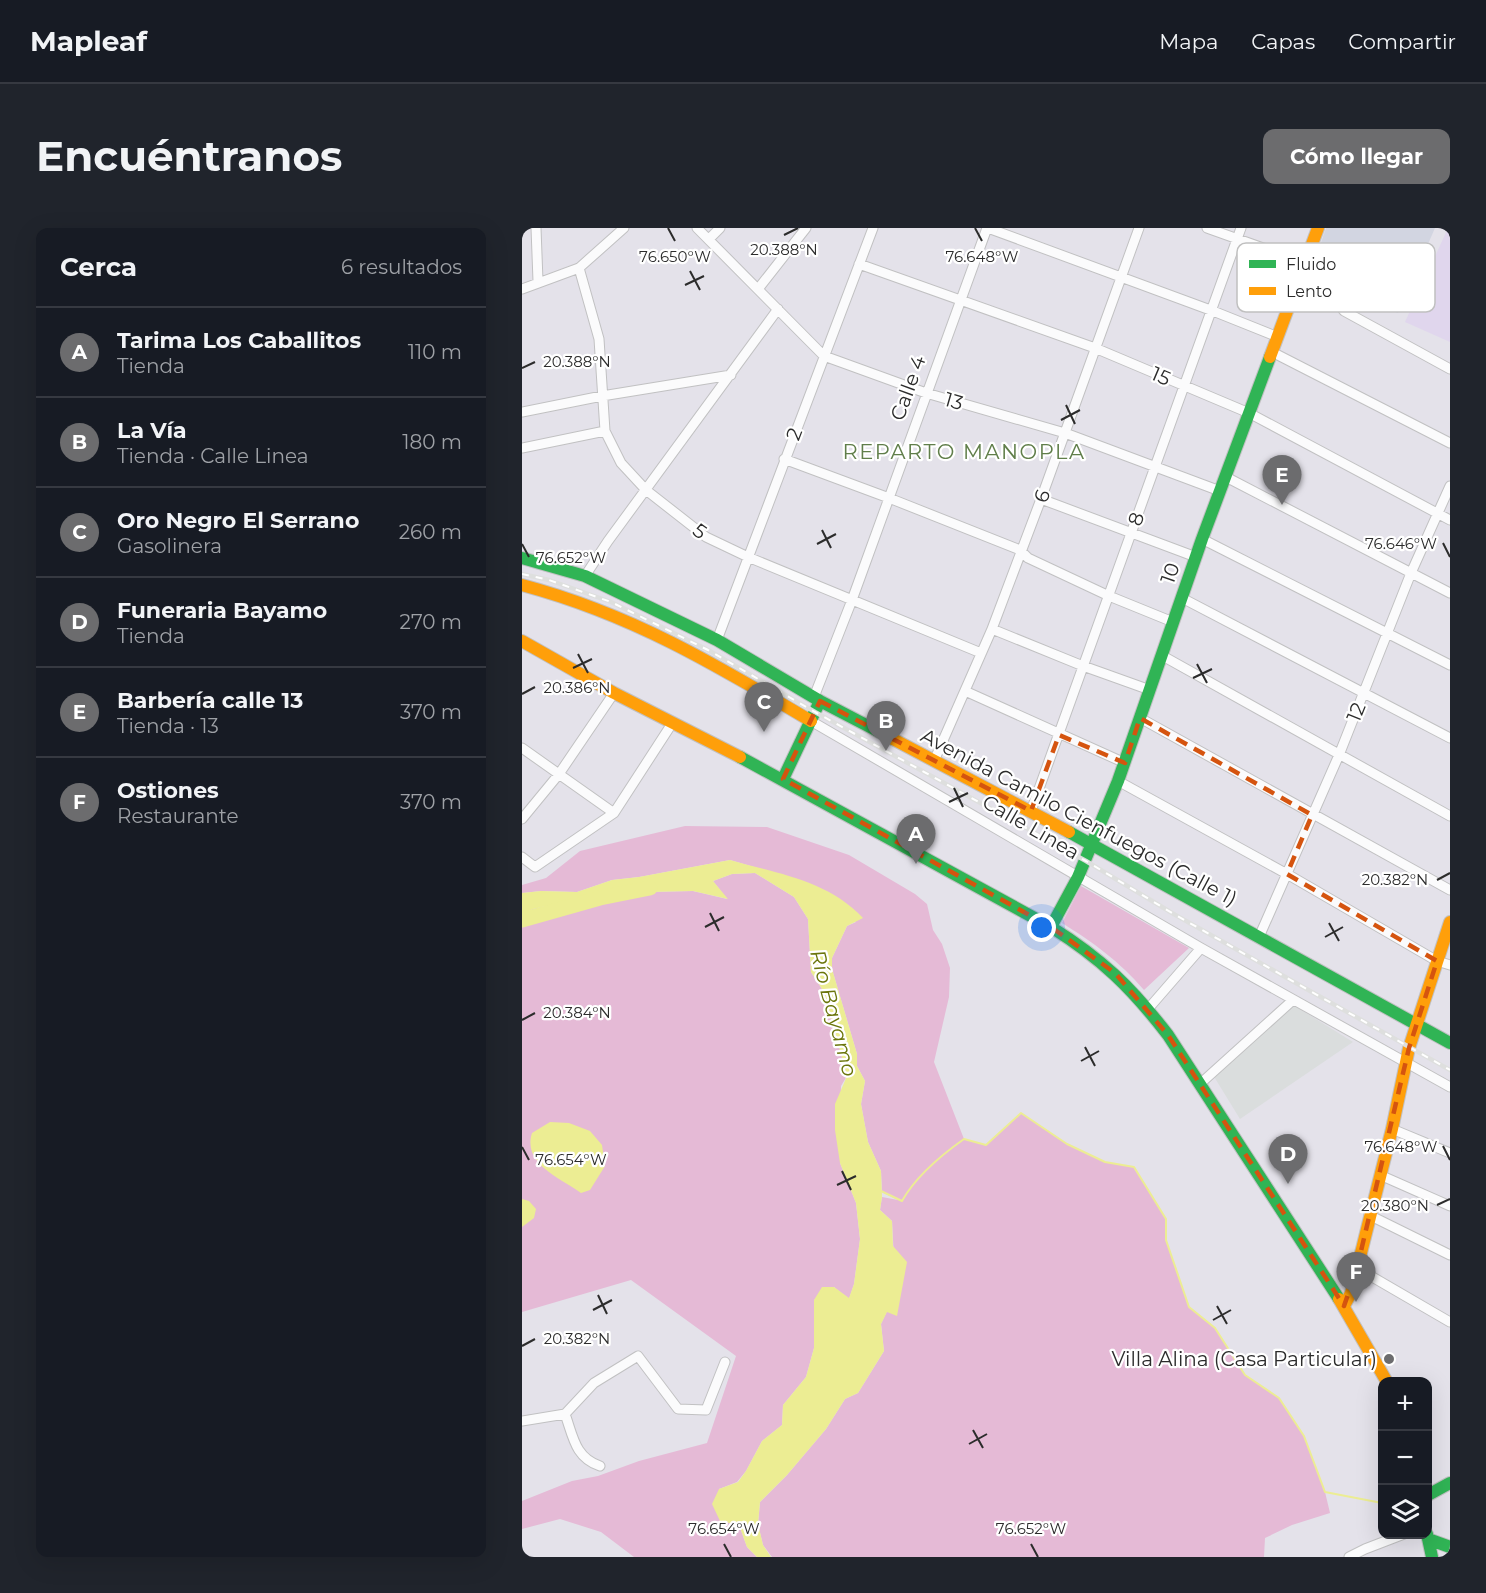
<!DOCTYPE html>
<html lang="es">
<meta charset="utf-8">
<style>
:root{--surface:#171b24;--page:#20242c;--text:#f1f3f6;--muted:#9ea1a6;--line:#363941;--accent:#6c6c6e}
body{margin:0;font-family:Montserrat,sans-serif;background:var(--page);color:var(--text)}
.controls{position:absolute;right:18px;bottom:18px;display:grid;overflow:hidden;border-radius:12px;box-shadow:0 6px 24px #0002}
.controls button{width:54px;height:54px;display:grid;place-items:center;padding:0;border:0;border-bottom:2px solid var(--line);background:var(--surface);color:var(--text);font:30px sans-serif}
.you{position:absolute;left:520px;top:700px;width:21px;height:21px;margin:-15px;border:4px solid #fff;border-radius:50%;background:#1a73e8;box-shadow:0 0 0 9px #1a73e833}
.badge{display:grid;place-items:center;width:39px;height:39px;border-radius:50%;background:var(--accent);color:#fff;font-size:20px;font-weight:700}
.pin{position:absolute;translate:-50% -50px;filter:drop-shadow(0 2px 3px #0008)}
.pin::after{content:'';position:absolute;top:32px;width:21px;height:18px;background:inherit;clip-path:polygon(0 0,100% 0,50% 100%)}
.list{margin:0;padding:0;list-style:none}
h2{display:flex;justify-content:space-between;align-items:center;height:78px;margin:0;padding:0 24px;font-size:26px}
h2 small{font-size:20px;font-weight:400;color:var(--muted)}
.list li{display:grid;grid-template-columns:39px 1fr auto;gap:18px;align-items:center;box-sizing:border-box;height:90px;padding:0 24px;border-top:2px solid var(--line)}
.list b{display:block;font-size:22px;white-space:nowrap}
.list p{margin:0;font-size:20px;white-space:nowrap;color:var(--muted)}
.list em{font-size:20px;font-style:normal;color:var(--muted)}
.icon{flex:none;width:33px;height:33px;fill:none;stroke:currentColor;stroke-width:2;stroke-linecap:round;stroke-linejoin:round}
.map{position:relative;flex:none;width:928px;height:1329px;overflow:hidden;border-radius:12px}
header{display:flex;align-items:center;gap:36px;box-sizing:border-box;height:84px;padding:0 30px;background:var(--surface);border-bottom:2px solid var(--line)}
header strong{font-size:28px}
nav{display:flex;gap:33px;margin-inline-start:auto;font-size:21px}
.intro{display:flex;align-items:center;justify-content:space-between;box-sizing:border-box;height:144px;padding:0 36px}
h1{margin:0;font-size:42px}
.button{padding:15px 27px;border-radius:12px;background:var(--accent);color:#fff;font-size:21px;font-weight:700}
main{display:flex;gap:36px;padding:0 36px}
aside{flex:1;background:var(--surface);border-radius:12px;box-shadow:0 6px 24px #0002}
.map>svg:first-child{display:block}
</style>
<header>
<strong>Mapleaf</strong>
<nav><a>Mapa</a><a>Capas</a><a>Compartir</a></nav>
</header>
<div class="intro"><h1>Encuéntranos</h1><a class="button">Cómo llegar</a></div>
<main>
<aside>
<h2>Cerca<small>6 resultados</small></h2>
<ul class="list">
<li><span class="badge">A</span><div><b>Tarima Los Caballitos</b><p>Tienda</p></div><em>110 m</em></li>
<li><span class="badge">B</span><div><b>La Vía</b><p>Tienda · Calle Linea</p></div><em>180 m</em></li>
<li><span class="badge">C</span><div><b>Oro Negro El Serrano</b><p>Gasolinera</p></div><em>260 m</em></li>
<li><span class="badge">D</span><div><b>Funeraria Bayamo</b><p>Tienda</p></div><em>270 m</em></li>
<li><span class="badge">E</span><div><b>Barbería calle 13</b><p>Tienda · 13</p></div><em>370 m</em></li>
<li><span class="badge">F</span><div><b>Ostiones</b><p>Restaurante</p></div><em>370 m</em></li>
</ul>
</aside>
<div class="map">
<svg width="928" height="1329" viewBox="0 0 928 1329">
<rect width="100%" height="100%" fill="#e4e2ea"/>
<!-- industrial -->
<path fill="#dadddd" d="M768 775 831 814 718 891 691 847Z"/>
<!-- education -->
<path fill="#e0d6ed" d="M926 0H928V114L883 94Z"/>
<!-- medical -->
<path fill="#d2d5e1" d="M804 0H913L876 85 832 70 793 32Z"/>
<!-- green -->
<path fill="#e5bad6" d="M163 598 245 599 327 627 393 666 405 676 411 702 420 716 428 740 427 769 412 834 442 911 464 917 499 885 545 916 583 934 612 939 644 991V1012L667 1079 693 1100 723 1147 757 1170 782 1208 803 1264 808 1285 770 1297 743 1310 742 1329H250L241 1317 236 1296 238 1274 265 1247 304 1201 323 1171 336 1165 362 1123 359 1096 365 1083 375 1087 370 993 358 982 360 969 376 972 360 964 359 943 346 914 339 876 343 853 335 838V826L310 741V730L325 698 334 694 249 644 208 632 117 649 90 652 55 664 19 663 0 665V657L24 650 58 623Z
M233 645 272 669 286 691 289 744 302 764 325 848 319 858 318 935 334 975 338 1011 332 1056 327 1071 312 1059 292 1072V1120L284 1149 261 1177 260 1197 240 1213 224 1243 215 1254 197 1261 217 1297 225 1319 235 1329H112L79 1304 38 1291 0 1301V1273L50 1253 76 1248 117 1233 185 1215 214 1128 109 1052 0 1084V686L11 681 82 665 171 663 205 671 191 653 210 646Z
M559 658 667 720 622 762C597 733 572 715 540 695Z"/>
<!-- water -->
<path fill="#eced93" d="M208 632C256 646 305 652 341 690L325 698 310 730V741L335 826V838L343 853 339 876 346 914 359 943 360 969 358 982 370 993 371 1018 385 1034 375 1088 365 1084 359 1096 362 1123 336 1165 323 1171 304 1201 265 1247 238 1274 236 1296 241 1317 249 1329H235L225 1319 217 1297 198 1293 190 1276 197 1261 216 1254 224 1243 240 1213 260 1197 261 1177 284 1149 292 1120V1072L300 1059H312L327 1070 332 1056 338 1011 334 975 318 935 313 902V876L325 848 302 764 289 744 286 691 272 669 233 645 210 646 191 653 206 671 171 663 82 665 11 681 0 686V665L19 663 55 664 90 652 117 649Z
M28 894 47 895 68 903 80 917 83 938 68 962 59 965C39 950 0 936 10 905Z
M0 971 7 973 14 981 12 990 0 999Z"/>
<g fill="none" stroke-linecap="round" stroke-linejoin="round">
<!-- stream -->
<path stroke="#eced93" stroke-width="2" d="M359 963 380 973C394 948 418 928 442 911L464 917 499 885 545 916 583 934 612 939 644 991V1012L667 1079 693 1100 723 1147 757 1170 782 1208 803 1264 860 1275"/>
<!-- river -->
<path stroke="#eced93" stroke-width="15" d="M0 692 78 670 128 660"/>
<!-- street casing -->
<g stroke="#c1c1c2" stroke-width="11">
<path id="street" d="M14 0 16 53
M175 0 302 128 404 165 543 205 698 263
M466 0 691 83 756 109
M685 0 783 35 822 83 928 141
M187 11 198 0
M337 36 573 120 727 185 928 292
M57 40 77 111 83 203 99 235 124 262 184 309 226 329 459 425
M0 61 57 40 102 0
M236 61 284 0
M750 124 928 215
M0 184 80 168 209 147
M0 220 83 203
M262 231 367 270 498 322 506 330 587 368 651 394
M704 249 928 365
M519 271 674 329
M680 311 928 437
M63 348 86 313 256 81
M660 370 928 510
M470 401 561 438 628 462
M195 412 351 0
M639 427 928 588
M443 463 603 535
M292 469 330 372 465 0
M618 490 928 662
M289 493 679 720 928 859
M0 520 92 585
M412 533 470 401 519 271 617 0
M596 553 765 646 915 733 928 737
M509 583 719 0
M0 591 37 546 92 465
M0 629 13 639 92 585 151 494
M737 709 817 527 889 345 928 258
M626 781 679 720
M679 855 771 772
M870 901 928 925
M858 947 928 978
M847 987 928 1027
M835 1040 928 1094
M43 1186C51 1208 53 1230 78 1238
M0 1193 43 1186 72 1155 116 1128 156 1181 184 1182 203 1134
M827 1329 843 1321 882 1306"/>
</g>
<!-- fast casing -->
<g stroke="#c1c1c2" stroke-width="14">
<path id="fast" d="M0 330 63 348 195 412 298 473 371 511
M218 529 529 699C580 731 609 759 646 807L817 1071
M261 551 298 473
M547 604 928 815
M529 699 556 649 596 553 680 311 748 129
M906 1267 928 1255
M905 1306 910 1329
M906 1311 928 1319"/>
</g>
<!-- slow casing -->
<g stroke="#c1c1c2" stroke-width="14">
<path id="slow" d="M748 129 796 0
M0 357C109 386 193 436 289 493
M0 413 92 465 218 529
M371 511 547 604
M817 1071 865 1154
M822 1078 829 1065 870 901 887 820 928 694"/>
</g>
<!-- street -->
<use href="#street" stroke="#fbfbfc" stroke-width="9"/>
<!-- fast -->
<use href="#fast" stroke="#30b455" stroke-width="12"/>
<!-- slow -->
<use href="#slow" stroke="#ff9f0a" stroke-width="12"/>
<!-- rail casing -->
<g stroke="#dedfde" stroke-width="4.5">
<path id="rail" d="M0 346 27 352 89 374 186 422 293 484 564 633 650 685 928 842"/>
</g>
<!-- rail -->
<use href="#rail" stroke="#fff" stroke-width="2" stroke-dasharray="7" stroke-linecap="butt"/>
</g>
<!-- marked area -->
<path fill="none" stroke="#d5540f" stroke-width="4.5" stroke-dasharray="12 8" stroke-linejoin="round" d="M298 473 509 583 537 507 603 535 618 490 790 587 765 646 915 733 887 820 835 1040 822 1078 646 807 593 745 529 699 261 551Z"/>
<!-- ticks -->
<path fill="none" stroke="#2c2c2c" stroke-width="2" d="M146 0 153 13M453 0 460 13M262 7 276 0M168 43 178 62M163 57 182 48M0 140 13 134M544 177 553 196M539 192 558 182M300 302 309 320M921 315 928 329M0 316 7 329M295 316 314 306M56 426 66 445M675 436 685 455M51 440 70 431M671 450 690 441M0 466 13 459M432 560 441 579M427 574 446 565M915 652 928 645M188 685 197 703M807 695 817 713M183 699 202 689M803 709 821 699M0 792 13 785M563 819 573 838M559 833 577 823M921 918 928 932M0 919 7 932M320 943 329 962M315 957 334 948M915 977 928 971M76 1067 85 1086M695 1078 705 1096M71 1082 90 1072M691 1092 709 1082M0 1118 13 1111M451 1202 461 1220M447 1216 465 1206M202 1316 209 1329M509 1316 516 1329"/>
<!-- markers -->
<circle fill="#6c6c6e" stroke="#fff" stroke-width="2" cx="867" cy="1131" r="6"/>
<g text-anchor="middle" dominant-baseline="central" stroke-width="4.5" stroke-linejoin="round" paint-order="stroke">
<!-- street labels -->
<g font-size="20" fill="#2c2c2c" stroke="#fff">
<text transform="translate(639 148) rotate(23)">15</text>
<text transform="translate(386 160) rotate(-70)">Calle 4</text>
<text transform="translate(432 173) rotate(16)">13</text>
<text transform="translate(272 206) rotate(-69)">2</text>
<text transform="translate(520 268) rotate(-69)">6</text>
<text transform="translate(614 291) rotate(-71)">8</text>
<text transform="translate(178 303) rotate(35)">5</text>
<text transform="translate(648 345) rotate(-71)">10</text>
<text transform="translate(834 484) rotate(-68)">12</text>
<text transform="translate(557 589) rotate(28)">Avenida Camilo Cienfuegos (Calle 1)</text>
<text transform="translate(509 599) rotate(30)">Calle Linea</text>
</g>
<!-- poi labels -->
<g font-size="20" fill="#2c2c2c" stroke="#fff" text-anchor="end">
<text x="855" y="1131">Villa Alina (Casa Particular)</text>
</g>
<!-- neighbourhood labels -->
<g font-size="21" letter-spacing="1.5" fill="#607e4a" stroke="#fff">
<text x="442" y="223">REPARTO MANOPLA</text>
</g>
<!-- water labels -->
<g font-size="21" font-style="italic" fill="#6b760c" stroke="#fff">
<text transform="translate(312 785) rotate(75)">Río Bayamo</text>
</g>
</g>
<!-- legend -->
<rect x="715" y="15" width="198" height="69" rx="9" fill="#fff" stroke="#c0c0c0" stroke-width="1.5"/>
<rect x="727" y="32" width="27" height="8" fill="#30b455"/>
<rect x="727" y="59" width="27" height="8" fill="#ff9f0a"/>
<g font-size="16" fill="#2c2c2c">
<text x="764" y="42">Fluido</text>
<text x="764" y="69">Lento</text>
</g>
<g font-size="15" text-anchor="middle" fill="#2c2c2c" stroke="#fff" stroke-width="4.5" stroke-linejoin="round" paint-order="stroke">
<text x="262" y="27">20.388°N</text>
<text x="153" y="34">76.650°W</text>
<text x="460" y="34">76.648°W</text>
<text x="55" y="139">20.388°N</text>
<text x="879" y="321">76.646°W</text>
<text x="49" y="335">76.652°W</text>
<text x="55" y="465">20.386°N</text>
<text x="873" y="657">20.382°N</text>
<text x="55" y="790">20.384°N</text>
<text x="879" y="924">76.648°W</text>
<text x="49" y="937">76.654°W</text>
<text x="873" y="983">20.380°N</text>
<text x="55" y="1116">20.382°N</text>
<text x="202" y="1306">76.654°W</text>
<text x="509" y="1306">76.652°W</text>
</g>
</svg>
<div class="controls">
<button>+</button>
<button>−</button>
<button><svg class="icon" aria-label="layers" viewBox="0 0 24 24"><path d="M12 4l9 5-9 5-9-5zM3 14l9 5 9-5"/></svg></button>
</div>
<div class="you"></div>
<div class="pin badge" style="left:394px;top:636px">A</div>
<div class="pin badge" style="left:364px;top:523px">B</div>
<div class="pin badge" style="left:242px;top:504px">C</div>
<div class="pin badge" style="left:766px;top:956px">D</div>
<div class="pin badge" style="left:760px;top:277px">E</div>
<div class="pin badge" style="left:834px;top:1074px">F</div>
</div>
</main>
